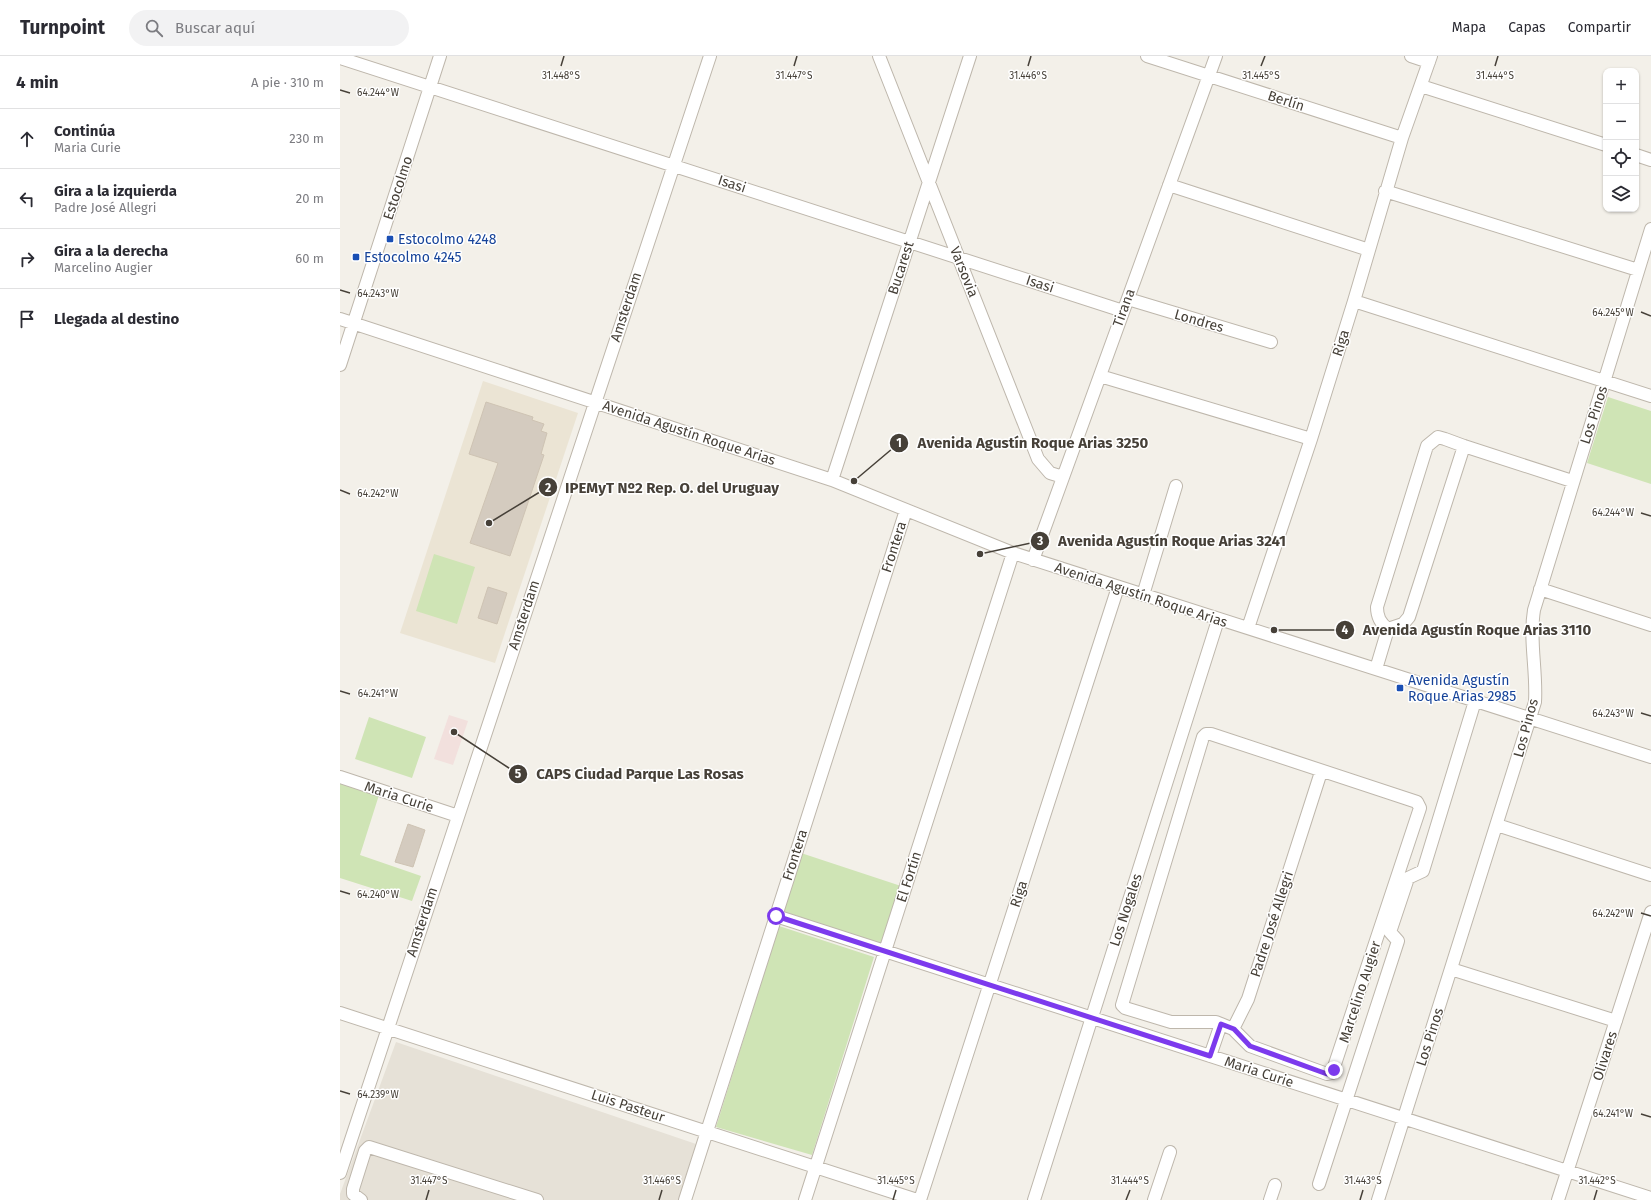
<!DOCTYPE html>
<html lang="es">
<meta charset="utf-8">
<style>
:root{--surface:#fff;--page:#f2f2f3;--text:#2b2b33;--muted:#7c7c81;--line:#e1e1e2}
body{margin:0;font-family:"Fira Sans",sans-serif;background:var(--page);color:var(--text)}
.controls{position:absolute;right:12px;top:12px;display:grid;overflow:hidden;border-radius:8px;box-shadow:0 1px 3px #0004}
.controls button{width:36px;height:36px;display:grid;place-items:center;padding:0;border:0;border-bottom:1px solid var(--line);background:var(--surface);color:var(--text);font:20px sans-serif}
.stop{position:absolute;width:12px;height:12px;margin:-9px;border:3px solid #7c3aed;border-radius:50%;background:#fff}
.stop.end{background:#7c3aed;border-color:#fff;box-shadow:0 1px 4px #0008}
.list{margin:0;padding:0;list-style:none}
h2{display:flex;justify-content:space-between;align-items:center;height:52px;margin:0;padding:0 16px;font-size:17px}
h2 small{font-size:13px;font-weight:400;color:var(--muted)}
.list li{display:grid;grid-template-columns:26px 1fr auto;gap:12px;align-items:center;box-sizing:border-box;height:60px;padding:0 16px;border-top:1px solid var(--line)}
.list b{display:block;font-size:15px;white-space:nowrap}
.list p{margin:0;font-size:13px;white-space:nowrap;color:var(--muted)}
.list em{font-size:13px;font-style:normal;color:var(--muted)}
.icon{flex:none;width:22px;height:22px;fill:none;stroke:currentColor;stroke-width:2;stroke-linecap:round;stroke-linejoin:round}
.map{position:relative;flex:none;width:1311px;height:1144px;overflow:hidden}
header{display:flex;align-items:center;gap:24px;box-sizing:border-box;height:56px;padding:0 20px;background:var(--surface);border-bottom:1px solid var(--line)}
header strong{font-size:19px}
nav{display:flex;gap:22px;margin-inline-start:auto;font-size:14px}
.search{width:280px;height:36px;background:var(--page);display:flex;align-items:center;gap:10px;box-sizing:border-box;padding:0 14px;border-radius:22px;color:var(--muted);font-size:15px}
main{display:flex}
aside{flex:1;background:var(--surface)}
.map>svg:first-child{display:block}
</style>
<header>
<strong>Turnpoint</strong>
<div class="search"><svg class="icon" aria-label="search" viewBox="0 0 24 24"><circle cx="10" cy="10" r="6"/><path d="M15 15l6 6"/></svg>Buscar aquí</div>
<nav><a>Mapa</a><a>Capas</a><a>Compartir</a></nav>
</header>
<main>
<aside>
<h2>4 min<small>A pie · 310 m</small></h2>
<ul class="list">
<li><svg class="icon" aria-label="ahead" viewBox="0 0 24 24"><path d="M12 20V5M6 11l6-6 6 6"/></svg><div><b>Continúa</b><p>Maria Curie</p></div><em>230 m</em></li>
<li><svg class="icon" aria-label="left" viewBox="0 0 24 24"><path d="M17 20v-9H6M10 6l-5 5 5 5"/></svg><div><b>Gira a la izquierda</b><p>Padre José Allegri</p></div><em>20 m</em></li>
<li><svg class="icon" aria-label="right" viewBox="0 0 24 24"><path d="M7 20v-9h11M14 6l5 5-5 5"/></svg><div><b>Gira a la derecha</b><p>Marcelino Augier</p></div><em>60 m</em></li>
<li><svg class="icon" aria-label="arrive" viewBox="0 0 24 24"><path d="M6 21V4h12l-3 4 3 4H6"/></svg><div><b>Llegada al destino</b></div></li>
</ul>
</aside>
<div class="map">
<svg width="1311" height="1144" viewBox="0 0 1311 1144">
<rect width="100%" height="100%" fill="#f3f0e9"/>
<!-- residential -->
<path fill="#e6e1d7" d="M56 986 356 1088 338 1144H0V1138Z"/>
<!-- education -->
<path fill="#ebe4d4" d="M143 325 238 357 155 607 60 577Z"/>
<!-- medical -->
<path fill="#f2e0dd" d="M109 659 128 665 113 709 94 703Z"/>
<!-- green -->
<path fill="#cfe4b5" d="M1268 341 1311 355V428L1247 407Z
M94 498 135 511 117 568 76 555Z
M29 661 86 681 72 722 15 703Z
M0 726 39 739 20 799 81 820 72 845 0 822Z
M461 797 561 830 542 888 442 855Z
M439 870 534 901 472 1099 376 1071Z"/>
<!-- building -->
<path fill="#d4cbbf" stroke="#cec3b3" d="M146 346 193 361 192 364 204 368 201 375 207 377 201 398 204 399 170 500 130 487 158 407 129 398Z
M148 531 167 537 157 568 138 562Z
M68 768 85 774 73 811 55 806Z"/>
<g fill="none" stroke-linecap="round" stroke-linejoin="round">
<!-- minor casing -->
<g stroke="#beb7ac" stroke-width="14">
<path id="minor" d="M539 0 698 403 710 417 723 421
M807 0 1062 82
M1071 0 1089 6
M0 2 783 255
M1081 30 1266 89
M1296 99 1311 104
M829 129 1029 194
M1045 135 1298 214
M788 243 931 286
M1014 245 1311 340
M0 263 492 424 673 497 1311 701
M0 309 100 0
M760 320 971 383
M492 424 630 0
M693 504 876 0
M1200 533 1311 569
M803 539 836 430
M908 572 971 383 1014 245 1062 82 1091 0
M1048 573C1040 567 1037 561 1037 551L1087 390 1098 381 1105 383 1124 390 1232 425
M1048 573 1063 568 1069 561 1124 390
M1036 613 1048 573
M0 721 118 760
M1157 769 1311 819
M436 860 1311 1142
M1111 913 1276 965
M0 957 577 1144
M881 968 876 966H831L785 952 782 949 863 681 866 678H871L1077 746 1080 752 992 1017 987 1018 910 990 893 973
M870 1000 881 968 893 973 908 943 981 716
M0 1117 370 0
M979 1128 1058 885 1050 876 1068 822 1083 815 1135 645
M21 1144 13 1138V1133L25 1095 29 1091 197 1144
M345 1144 566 454
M465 1144 673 497
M580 1144 778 531
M694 1144 878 564
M814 1144 830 1096
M930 1144 935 1129
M1038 1144 1195 646C1197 615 1189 584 1194 554L1311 173
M1218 1144 1311 856"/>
</g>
<!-- minor -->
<use href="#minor" stroke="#fff" stroke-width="12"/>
</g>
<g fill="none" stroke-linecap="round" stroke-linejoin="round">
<!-- route -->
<path stroke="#7c3aed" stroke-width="5" d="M436 860 870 1000 881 968 894 973 910 990 987 1018 992 1017 994 1014"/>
</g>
<!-- ticks -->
<path fill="none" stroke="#464038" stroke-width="1.5" d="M221 10 224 0M454 10 457 0M688 10 691 0M921 10 925 0M1155 10 1158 0M0 34 10 37M0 234 10 237M1301 256 1311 260M0 434 10 438M1301 457 1311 460M0 635 10 638M1301 657 1311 660M0 835 10 838M1301 857 1311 860M0 1035 10 1038M1301 1058 1311 1061M86 1144 89 1134M319 1144 322 1134M553 1144 556 1134M786 1144 790 1134M1020 1144 1023 1134M1254 1144 1257 1134"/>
<!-- markers -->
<g fill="#1a4fb4" stroke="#fff" stroke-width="1.5">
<rect x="46" y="179" width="8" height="8" rx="2"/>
<rect x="12" y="197" width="8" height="8" rx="2"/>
<rect x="1056" y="628" width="8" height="8" rx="2"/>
</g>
<g text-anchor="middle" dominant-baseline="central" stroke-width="3" stroke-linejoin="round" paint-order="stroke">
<!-- street labels -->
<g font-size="14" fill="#464038" stroke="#fff">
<text transform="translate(946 45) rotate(18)">Berlín</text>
<text transform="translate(392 128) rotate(18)">Isasi</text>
<text transform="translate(58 132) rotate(-72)">Estocolmo</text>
<text transform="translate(561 212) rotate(-72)">Bucarest</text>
<text transform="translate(624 216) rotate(68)">Varsovia</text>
<text transform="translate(700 228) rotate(18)">Isasi</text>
<text transform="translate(286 251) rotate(-72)">Amsterdam</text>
<text transform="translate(784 252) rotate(-70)">Tirana</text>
<text transform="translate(859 265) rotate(16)">Londres</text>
<text transform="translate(1001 287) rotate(-73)">Riga</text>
<text transform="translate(1254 359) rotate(-72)">Los Pinos</text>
<text transform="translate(349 377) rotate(18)">Avenida Agustín Roque Arias</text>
<text transform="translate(554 491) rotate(-72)">Frontera</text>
<text transform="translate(801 539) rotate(18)">Avenida Agustín Roque Arias</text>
<text transform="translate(184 559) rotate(-72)">Amsterdam</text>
<text transform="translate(1186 672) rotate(-75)">Los Pinos</text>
<text transform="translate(59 741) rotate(18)">Maria Curie</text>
<text transform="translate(455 799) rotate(-72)">Frontera</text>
<text transform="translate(569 821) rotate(-72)">El Fortín</text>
<text transform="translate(679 838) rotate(-72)">Riga</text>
<text transform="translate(786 854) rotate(-72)">Los Nogales</text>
<text transform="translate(82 866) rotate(-72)">Amsterdam</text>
<text transform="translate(932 868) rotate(-72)">Padre José Allegri</text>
<text transform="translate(1020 936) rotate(-72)">Marcelino Augier</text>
<text transform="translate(1090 981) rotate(-72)">Los Pinos</text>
<text transform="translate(1265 1000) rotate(-72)">Olivares</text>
<text transform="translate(919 1016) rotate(18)">Maria Curie</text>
<text transform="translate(288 1050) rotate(18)">Luis Pasteur</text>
</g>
<!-- transit labels -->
<g font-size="14" fill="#164399" stroke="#fff" text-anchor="start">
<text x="58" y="183">Estocolmo 4248</text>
<text x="24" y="201">Estocolmo 4245</text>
<text x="1068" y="624">Avenida Agustín<tspan x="1068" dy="16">Roque Arias 2985</tspan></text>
</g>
</g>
<g font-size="10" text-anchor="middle" fill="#464038" stroke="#fff" stroke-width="3" stroke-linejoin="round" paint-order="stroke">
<text x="221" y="23">31.448°S</text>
<text x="454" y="23">31.447°S</text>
<text x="688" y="23">31.446°S</text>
<text x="921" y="23">31.445°S</text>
<text x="1155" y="23">31.444°S</text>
<text x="38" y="40">64.244°W</text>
<text x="38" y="241">64.243°W</text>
<text x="1273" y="260">64.245°W</text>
<text x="38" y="441">64.242°W</text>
<text x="1273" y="460">64.244°W</text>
<text x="38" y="641">64.241°W</text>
<text x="1273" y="661">64.243°W</text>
<text x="38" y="842">64.240°W</text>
<text x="1273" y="861">64.242°W</text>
<text x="38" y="1042">64.239°W</text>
<text x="1273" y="1061">64.241°W</text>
<text x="89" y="1128">31.447°S</text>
<text x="322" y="1128">31.446°S</text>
<text x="556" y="1128">31.445°S</text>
<text x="790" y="1128">31.444°S</text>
<text x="1023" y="1128">31.443°S</text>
<text x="1257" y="1128">31.442°S</text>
</g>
<!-- callouts -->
<path fill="none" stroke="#464038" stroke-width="1.5" d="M514 425L559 387M149 467L208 431M640 498L700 485M934 574L1005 574M114 676L178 718"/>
<g fill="#464038" stroke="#fff" stroke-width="1.5">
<circle cx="514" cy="425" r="4"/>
<circle cx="149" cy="467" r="4"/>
<circle cx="640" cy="498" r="4"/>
<circle cx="934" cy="574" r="4"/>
<circle cx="114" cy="676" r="4"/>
<circle cx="559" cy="387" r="10"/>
<circle cx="208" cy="431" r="10"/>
<circle cx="700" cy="485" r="10"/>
<circle cx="1005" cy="574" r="10"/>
<circle cx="178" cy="718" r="10"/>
</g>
<g font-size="12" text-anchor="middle" font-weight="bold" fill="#fff">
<text x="559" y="391">1</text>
<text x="208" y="436">2</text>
<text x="700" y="489">3</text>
<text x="1005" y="578">4</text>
<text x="178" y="722">5</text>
</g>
<g font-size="15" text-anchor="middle" font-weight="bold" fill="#464038" stroke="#fff" stroke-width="3" stroke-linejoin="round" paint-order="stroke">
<text x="693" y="392">Avenida Agustín Roque Arias 3250</text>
<text x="332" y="437">IPEMyT Nº2 Rep. O. del Uruguay</text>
<text x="832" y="490">Avenida Agustín Roque Arias 3241</text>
<text x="1137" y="579">Avenida Agustín Roque Arias 3110</text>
<text x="300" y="723">CAPS Ciudad Parque Las Rosas</text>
</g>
</svg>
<div class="controls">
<button>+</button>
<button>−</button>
<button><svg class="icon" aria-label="locate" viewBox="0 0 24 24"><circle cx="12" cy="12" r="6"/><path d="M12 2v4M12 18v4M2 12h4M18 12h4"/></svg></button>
<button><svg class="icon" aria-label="layers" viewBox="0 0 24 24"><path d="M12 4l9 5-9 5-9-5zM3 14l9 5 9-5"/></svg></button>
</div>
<div class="stop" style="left:436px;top:860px"></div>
<div class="stop end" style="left:994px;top:1014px"></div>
</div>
</main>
